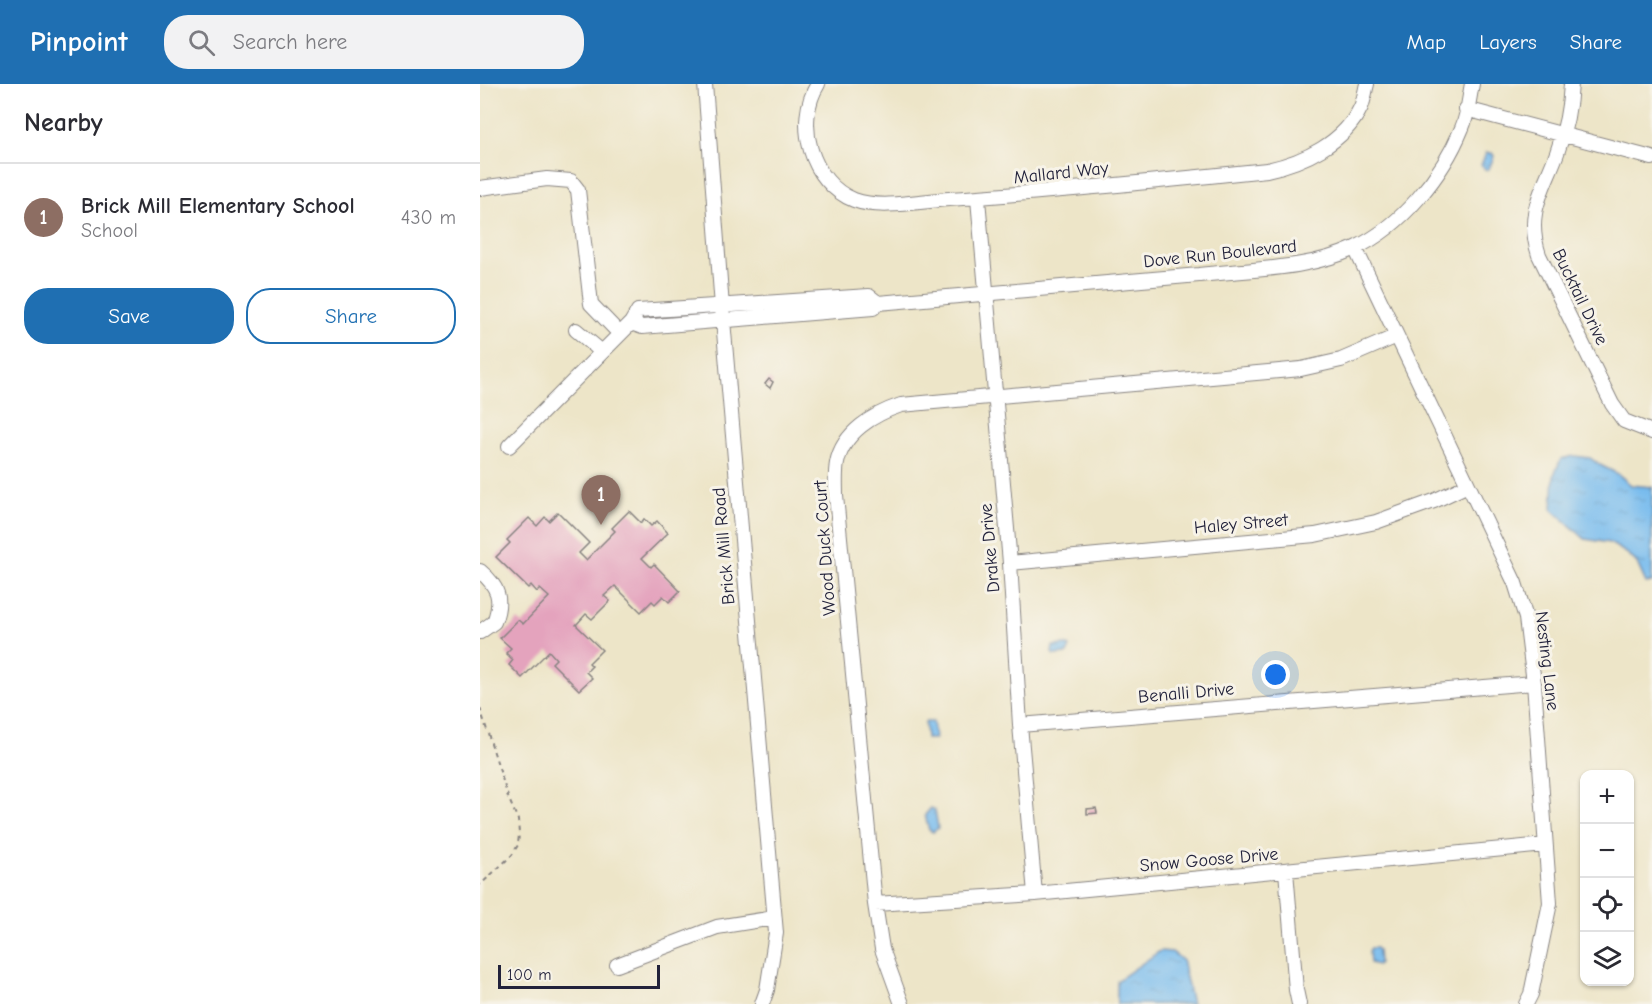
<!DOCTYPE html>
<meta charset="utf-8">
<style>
:root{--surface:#fff;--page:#f2f2f3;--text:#2b2b33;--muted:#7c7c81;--line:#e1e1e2;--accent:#1f6fb2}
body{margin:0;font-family:"Comic Neue",sans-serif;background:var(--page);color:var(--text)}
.controls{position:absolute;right:18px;bottom:18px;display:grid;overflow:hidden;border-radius:12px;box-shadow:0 2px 4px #0004}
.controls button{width:54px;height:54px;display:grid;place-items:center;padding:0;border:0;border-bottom:2px solid var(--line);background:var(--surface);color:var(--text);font:30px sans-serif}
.scale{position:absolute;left:18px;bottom:15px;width:162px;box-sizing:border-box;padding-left:6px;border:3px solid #22223b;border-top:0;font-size:16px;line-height:21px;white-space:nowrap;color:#22223b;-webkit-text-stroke:4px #f7f3e8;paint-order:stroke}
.you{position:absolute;left:796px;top:591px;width:21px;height:21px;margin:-15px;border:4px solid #fff;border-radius:50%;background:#1a73e8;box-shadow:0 0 0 9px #1a73e833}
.badge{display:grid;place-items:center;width:39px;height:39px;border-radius:50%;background:var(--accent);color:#fff;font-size:20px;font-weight:700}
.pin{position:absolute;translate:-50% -50px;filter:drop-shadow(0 2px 3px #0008)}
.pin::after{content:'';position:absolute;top:32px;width:21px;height:18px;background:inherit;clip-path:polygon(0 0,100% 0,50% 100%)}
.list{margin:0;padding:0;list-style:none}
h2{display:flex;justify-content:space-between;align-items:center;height:78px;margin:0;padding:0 24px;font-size:26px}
h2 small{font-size:20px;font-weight:400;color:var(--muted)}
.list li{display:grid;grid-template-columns:39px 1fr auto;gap:18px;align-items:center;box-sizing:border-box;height:108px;padding:0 24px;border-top:2px solid var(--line)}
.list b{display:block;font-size:22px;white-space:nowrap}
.list p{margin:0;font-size:20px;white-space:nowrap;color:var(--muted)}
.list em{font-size:20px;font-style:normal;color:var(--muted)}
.actions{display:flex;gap:12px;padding:18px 24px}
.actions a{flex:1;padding:14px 0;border:2px solid var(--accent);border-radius:24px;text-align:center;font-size:21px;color:var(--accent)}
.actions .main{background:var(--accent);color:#fff}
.icon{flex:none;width:33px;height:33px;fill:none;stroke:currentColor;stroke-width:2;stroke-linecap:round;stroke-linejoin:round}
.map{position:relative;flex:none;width:1172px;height:920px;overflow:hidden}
header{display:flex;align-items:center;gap:36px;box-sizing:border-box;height:84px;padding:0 30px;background:var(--accent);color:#fff}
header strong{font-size:28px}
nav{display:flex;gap:33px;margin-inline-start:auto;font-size:21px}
.search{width:420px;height:54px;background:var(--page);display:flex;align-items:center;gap:15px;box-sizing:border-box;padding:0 21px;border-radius:24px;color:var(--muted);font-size:22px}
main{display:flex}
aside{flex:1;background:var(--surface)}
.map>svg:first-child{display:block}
</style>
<header>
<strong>Pinpoint</strong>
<div class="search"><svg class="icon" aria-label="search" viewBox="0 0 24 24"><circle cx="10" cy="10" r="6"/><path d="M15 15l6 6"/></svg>Search here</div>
<nav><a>Map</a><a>Layers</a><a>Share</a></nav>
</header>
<main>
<aside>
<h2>Nearby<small></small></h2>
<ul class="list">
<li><span class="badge" style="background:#8d6e63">1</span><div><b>Brick Mill Elementary School</b><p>School</p></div><em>430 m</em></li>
</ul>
<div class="actions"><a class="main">Save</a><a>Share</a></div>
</aside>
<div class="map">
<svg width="1172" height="920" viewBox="0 0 1172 920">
<defs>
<pattern id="water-ripples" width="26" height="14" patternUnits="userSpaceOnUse" patternTransform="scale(1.5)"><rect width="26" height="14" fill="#78bcee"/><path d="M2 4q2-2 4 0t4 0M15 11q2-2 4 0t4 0" fill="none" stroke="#68a1cd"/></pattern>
</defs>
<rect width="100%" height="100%" fill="#f7f3e8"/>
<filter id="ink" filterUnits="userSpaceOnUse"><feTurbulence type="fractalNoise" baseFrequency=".0167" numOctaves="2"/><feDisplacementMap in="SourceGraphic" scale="12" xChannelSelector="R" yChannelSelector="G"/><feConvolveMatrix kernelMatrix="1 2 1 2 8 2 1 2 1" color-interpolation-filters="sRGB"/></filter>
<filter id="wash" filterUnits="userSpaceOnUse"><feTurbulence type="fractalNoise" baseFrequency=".008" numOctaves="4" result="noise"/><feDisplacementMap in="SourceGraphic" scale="24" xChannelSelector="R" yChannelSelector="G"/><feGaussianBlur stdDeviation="1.35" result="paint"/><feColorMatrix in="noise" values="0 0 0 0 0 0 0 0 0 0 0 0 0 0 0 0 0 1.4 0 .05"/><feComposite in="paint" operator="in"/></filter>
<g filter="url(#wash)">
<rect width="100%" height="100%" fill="#ede5c8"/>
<!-- water -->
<path fill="url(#water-ripples)" stroke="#4d6f94" stroke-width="1.5" d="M1006 69H1012L1014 72 1009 85 1006 86 1001 81Z
M1094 372 1110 374 1120 381 1138 390 1151 401 1172 403V498L1166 499 1157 479 1148 470 1130 459 1105 455 1072 425 1074 391 1081 375Z
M585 561 590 563 587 570 574 571 572 569 573 562Z
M445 638H453L455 655H446Z
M451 724 455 726 458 744 453 748 449 746 445 731Z
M891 864H896L898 866 899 879 897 881 890 879 889 867Z
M680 867 692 868 702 876 712 920H637V897Z"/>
<g id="blocks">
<!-- building -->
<path fill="#e4a3bd" d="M289 295 293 298 290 304 285 300Z
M149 427 161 439 164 435 171 442 177 437 188 449 162 474 171 483 174 480 200 507 189 518 183 512 175 520 172 517 161 528 135 502 124 512 130 517 112 535 106 530 96 541 122 566 109 579 112 582 106 588 112 594 99 606 72 579 76 575 69 567 42 594 29 581 33 576 26 569 31 564 20 554 38 536 43 540 69 513 60 505 57 508 51 501 48 504 16 473 30 459 27 456 49 434 57 442 65 433 69 437 78 428 109 459 99 469 106 476 135 447 132 444Z
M616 724 617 729 607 730V725Z"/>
</g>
</g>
<g filter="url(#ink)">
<use href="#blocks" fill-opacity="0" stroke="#888482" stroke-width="1.5"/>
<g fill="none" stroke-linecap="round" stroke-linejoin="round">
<!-- minor casing -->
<g stroke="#888482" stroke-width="16">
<path id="minor" d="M225 0 243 236 296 849 287 906 282 920
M338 0C314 38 331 99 374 116 400 126 441 117 469 115 575 108 681 97 787 86 824 78 864 59 881 23 884 16 885 7 887 0
M1091 0C1090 23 1085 47 1077 69 1063 107 1045 129 1059 171L1132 320 1144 337 1172 348
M986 25 1172 74
M0 104 67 95 91 97 98 106 111 220 140 250
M498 115 530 479 540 641 555 810
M875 164 1035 499 1046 534 1054 599 1070 819 1051 910 1046 920
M151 239 162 243 393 224 398 219C505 209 612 201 719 191 770 185 828 186 875 164 922 142 963 91 982 44 988 31 989 14 992 0
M96 246 122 268
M29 362 151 239 158 227 389 212 398 219
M530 479 835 451 896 438 954 417 988 401
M0 487C18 502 23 515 14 538L0 548
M540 641 1054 599
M806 787 816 906 819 920
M395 820 555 810 1065 761
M137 881 237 843 294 834
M422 920 402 865 395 820 356 412C356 402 355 389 357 379 363 348 394 330 421 321L821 285 861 276 917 252"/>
</g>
<!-- path -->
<path stroke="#888482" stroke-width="2" stroke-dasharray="4.5 4.5" stroke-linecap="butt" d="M0 624 28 713 38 736 39 750 38 761 32 771 0 801"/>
<!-- minor -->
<use href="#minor" stroke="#fff" stroke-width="14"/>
</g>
</g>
<g text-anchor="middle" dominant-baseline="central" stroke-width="6" stroke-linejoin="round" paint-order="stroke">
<!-- street labels -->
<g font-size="18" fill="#22223b" stroke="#f7f3e8">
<text transform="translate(581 89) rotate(-6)">Mallard Way</text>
<text transform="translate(740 170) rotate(-6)">Dove Run Boulevard</text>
<text transform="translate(1100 213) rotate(64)">Bucktail Drive</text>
<text transform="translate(761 440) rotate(-5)">Haley Street</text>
<text transform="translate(244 462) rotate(-95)">Brick Mill Road</text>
<text transform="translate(345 464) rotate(-94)">Wood Duck Court</text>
<text transform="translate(510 464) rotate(-95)">Drake Drive</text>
<text transform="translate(1067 577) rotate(83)">Nesting Lane</text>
<text transform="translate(706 609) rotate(-5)">Benalli Drive</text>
<text transform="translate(729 776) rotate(-5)">Snow Goose Drive</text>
</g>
</g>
</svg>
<div class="controls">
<button>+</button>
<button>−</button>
<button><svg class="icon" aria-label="locate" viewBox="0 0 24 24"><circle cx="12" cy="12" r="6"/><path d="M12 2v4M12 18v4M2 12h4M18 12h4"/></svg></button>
<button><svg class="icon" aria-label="layers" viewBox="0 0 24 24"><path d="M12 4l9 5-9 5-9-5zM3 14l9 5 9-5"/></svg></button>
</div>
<div class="scale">100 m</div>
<div class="you"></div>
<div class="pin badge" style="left:121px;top:441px;background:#8d6e63">1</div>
</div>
</main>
